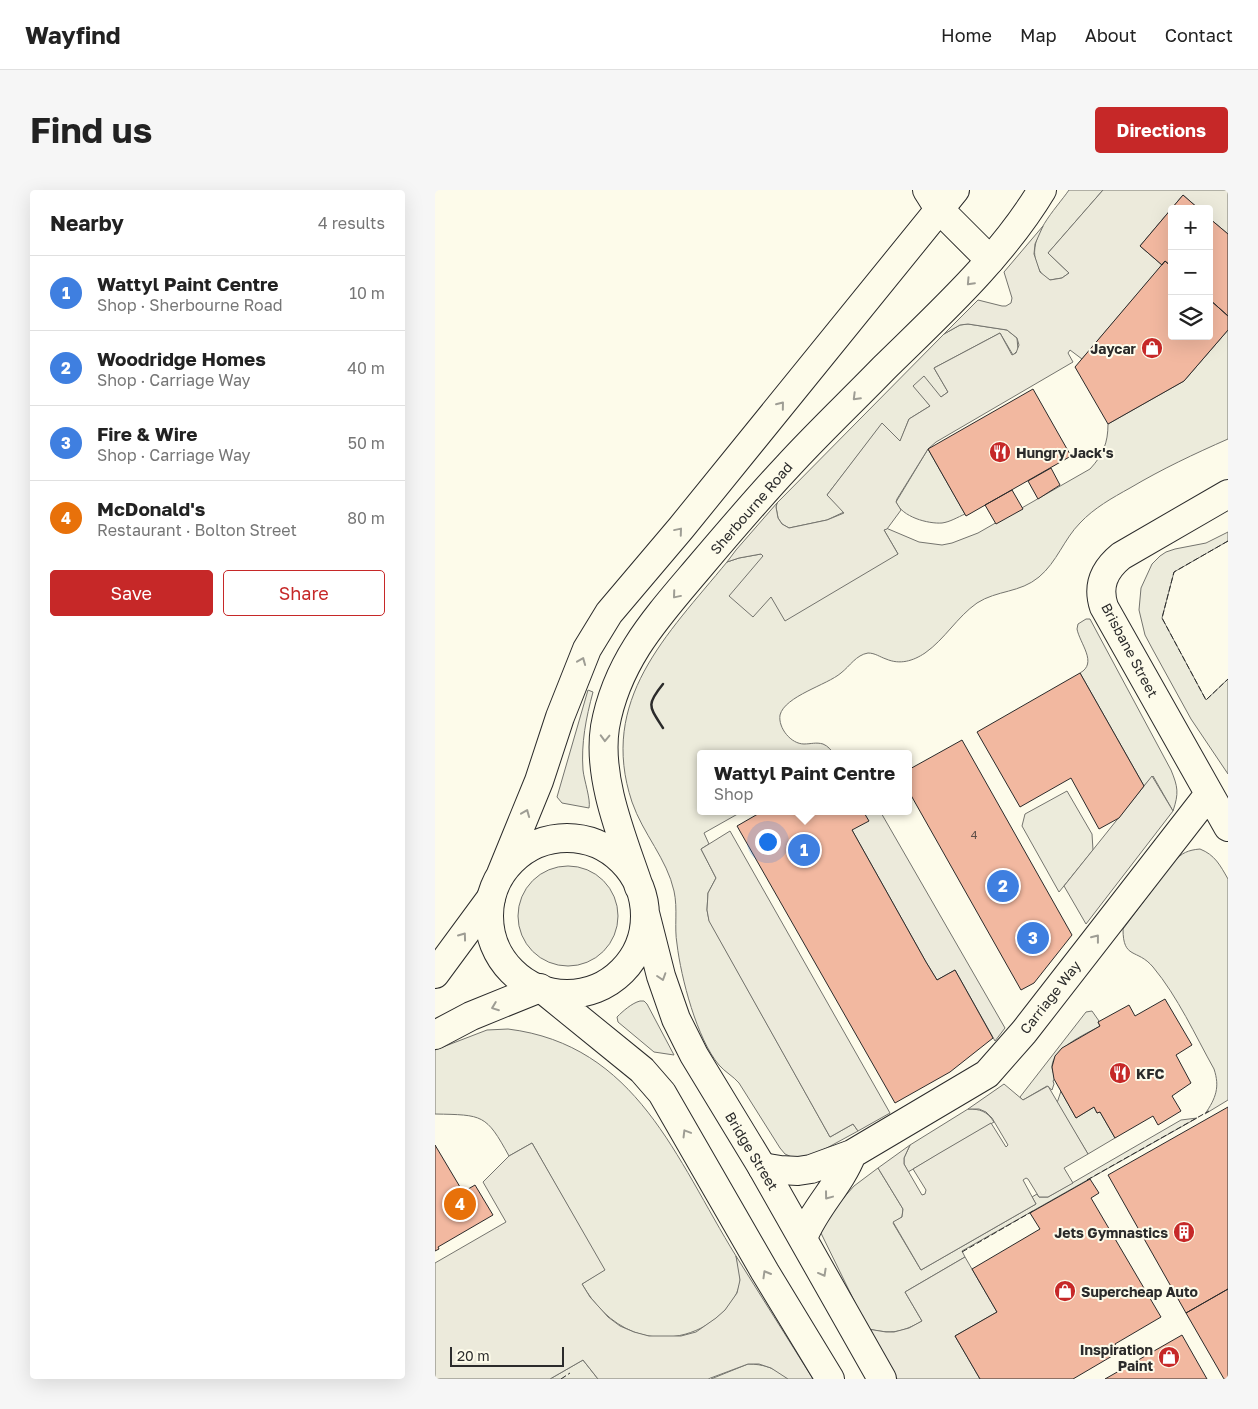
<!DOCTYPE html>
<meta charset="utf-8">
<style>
:root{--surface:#fff;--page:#f6f6f6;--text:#222;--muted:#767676;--line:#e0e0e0;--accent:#c62828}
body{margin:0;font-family:"Golos Text",sans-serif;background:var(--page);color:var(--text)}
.controls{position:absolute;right:15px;top:15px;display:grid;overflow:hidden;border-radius:5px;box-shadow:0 5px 20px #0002}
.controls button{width:45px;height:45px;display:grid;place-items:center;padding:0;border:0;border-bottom:1px solid var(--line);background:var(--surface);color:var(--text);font:25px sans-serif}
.scale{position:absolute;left:15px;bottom:12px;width:114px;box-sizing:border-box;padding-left:5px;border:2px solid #2b2b2b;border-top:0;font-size:14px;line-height:18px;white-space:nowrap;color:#2b2b2b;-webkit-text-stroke:4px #fdfbea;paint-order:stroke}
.you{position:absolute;left:332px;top:651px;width:18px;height:18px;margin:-12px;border:4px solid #fff;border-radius:50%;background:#1a73e8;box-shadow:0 0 0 8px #1a73e833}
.badge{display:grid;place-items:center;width:32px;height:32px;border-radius:50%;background:var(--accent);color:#fff;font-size:16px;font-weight:700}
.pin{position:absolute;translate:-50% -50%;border:2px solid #fff;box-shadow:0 1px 5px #0006}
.popup{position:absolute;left:262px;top:560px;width:215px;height:65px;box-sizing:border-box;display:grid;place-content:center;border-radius:5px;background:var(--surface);filter:drop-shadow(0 1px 4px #0005);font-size:16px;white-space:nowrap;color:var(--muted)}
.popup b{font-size:19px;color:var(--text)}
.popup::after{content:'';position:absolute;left:50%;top:100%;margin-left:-10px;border:10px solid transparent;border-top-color:var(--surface)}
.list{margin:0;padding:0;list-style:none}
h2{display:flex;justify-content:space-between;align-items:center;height:65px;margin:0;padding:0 20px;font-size:21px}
h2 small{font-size:16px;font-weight:400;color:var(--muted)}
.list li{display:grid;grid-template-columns:32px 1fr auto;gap:15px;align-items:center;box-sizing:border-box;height:75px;padding:0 20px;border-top:1px solid var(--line)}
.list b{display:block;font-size:19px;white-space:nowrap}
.list p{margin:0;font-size:16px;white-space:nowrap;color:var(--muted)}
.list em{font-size:16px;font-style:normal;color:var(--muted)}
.actions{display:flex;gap:10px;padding:15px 20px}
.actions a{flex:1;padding:11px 0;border:1px solid var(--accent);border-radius:5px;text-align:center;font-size:18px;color:var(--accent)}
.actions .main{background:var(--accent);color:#fff}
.icon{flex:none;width:28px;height:28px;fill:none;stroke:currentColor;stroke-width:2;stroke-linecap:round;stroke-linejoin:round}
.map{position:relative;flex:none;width:793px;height:1189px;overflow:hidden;border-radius:5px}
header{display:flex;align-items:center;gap:30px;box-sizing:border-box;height:70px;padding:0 25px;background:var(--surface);border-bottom:1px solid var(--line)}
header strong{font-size:24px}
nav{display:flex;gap:28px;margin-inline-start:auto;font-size:18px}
.intro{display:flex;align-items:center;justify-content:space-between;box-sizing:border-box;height:120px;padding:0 30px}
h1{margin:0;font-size:35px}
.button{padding:12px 22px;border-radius:5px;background:var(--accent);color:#fff;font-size:18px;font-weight:700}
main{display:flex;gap:30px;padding:0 30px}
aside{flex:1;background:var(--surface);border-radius:5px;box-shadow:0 5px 20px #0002}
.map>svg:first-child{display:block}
</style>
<header>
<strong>Wayfind</strong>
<nav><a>Home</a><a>Map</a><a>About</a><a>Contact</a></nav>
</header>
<div class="intro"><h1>Find us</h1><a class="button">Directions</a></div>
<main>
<aside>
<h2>Nearby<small>4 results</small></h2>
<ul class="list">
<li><span class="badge" style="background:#3f7fe0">1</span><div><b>Wattyl Paint Centre</b><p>Shop · Sherbourne Road</p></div><em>10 m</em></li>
<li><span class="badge" style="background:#3f7fe0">2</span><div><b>Woodridge Homes</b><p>Shop · Carriage Way</p></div><em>40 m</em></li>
<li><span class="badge" style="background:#3f7fe0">3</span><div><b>Fire &amp; Wire</b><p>Shop · Carriage Way</p></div><em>50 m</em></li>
<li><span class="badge" style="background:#e8710a">4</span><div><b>McDonald's</b><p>Restaurant · Bolton Street</p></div><em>80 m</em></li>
</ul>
<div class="actions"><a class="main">Save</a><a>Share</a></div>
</aside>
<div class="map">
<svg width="793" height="1189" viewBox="0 0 793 1189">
<rect width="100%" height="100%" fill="#fdfbea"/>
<!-- green -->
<path fill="#ecebdb" stroke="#74746e" d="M634 0H668L613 63 634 83 627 88 615 90C607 86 604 81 601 72 593 46 620 20 634 0Z
M533 134 572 140 582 148 583 160 578 165 565 143 499 178 513 202 506 207 479 195 495 216 474 229 465 252 447 234 392 305 409 322 392 330 354 338 347 334 343 328 341 317 342 313 509 144 525 135Z
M793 140V249C759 264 727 279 695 298 677 308 659 318 645 333 629 349 622 372 604 387 585 403 562 400 542 413 522 427 510 449 490 463 478 471 465 475 451 469 445 467 440 463 433 463 421 465 415 476 406 483 392 495 350 506 345 525 343 538 356 554 369 554 376 554 381 552 388 554 393 556 396 560 399 564H265V621H308L269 643 274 654 266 659 281 688 273 703 272 720 274 730 395 947 418 934 423 941 379 965 359 968 350 964 345 958 304 893C298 886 290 882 284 875 262 849 246 788 242 754 239 737 243 719 239 701 232 669 208 644 197 612 163 510 232 445 292 372L304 368 326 364 328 366 336 406 463 364 449 340 451 338 484 352 507 355 517 353 543 343 655 279C668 265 673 253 673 234L749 191Z
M493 259 530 324C523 327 515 332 507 333 493 334 467 327 461 312Z
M793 342V351L739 382 727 428 771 510 793 489V584L756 529 718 460 710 445 704 420 706 398 717 374 725 366 731 362 740 359 771 353Z
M651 429H655L663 444 736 580C743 597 744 603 738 621L718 586 709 596 645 483C663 473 645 454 642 439L643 434Z
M153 500 158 502C151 528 146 553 148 580 149 590 156 610 154 618L127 613 122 607Z
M632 601 657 644 658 660 624 702 587 636 590 624Z
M765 659C780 665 785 675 793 689V910L770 924C781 908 785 897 779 879 760 845 743 807 718 777 702 758 688 770 688 739L739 671C747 663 753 660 765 659Z
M83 726a50 50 0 1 1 100 0a50 50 0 1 1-100 0Z
M205 811H209L212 814 239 865 219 862 183 832 182 827C188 821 197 813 205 811Z
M657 821 664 831 663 832 665 836C651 844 618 858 617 876 617 880 619 885 620 888L618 891 619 894 617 900 612 896 588 910 585 907 651 822Z
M73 839C202 855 241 969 301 1066 303 1075 306 1084 305 1093 302 1106 295 1116 285 1125 262 1146 229 1153 199 1142 176 1133 159 1115 147 1094L169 1080 97 953 74 966C51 924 48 925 0 924V860L52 840Z
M626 901 641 928 659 917 662 923 665 922 680 948 653 964 622 913Z
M533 919C545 919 552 921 559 932L473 982 469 974V968L475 955Z
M762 928 527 1061 530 1067 470 1102 487 1131C466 1143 457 1144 433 1139L383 1037 419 996 443 978 468 1019 467 1027 458 1033 486 1080 601 1014 597 1007 602 1004 604 1007H613L746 930Z
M148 1170 163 1189H115Z
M313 1174C328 1174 341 1178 353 1189H276Z"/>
<!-- parking -->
<path fill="#eceadb" stroke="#74746e" d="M668 0H793V44L774 28V19H764L748 5 705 56 727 75 647 169 635 160 633 163 638 172 501 252 493 259 462 309 461 312 466 320 452 339 449 340 463 364 350 431 336 407 318 427 294 406 328 366 326 364 304 368 292 372 301 360 342 313 341 317 343 328 347 334 354 338 392 330 409 323 392 305 447 233 465 251 474 229 495 216 478 196 489 186 506 207 513 202 499 178 565 143 577 165 581 163 584 155 582 148 572 140 533 134 525 135 509 144 543 110 567 116H571L576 113 577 108 569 82 608 36 600 54 599 64 605 82 615 90 627 88 634 83 613 63Z
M717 586 738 621 651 734 629 696Z
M428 621H445L570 838 560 851 520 780 502 790 491 772 417 640Z
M295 641 455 923 423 941 418 934 395 947 274 731 272 720 273 703 281 688 266 659Z
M569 894 588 910 613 896 653 964 629 978 638 993 613 1007H604L593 989 591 988 588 990 601 1014 486 1080 458 1032 467 1027 468 1019 443 978 475 955 469 968V974L487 1005 490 1004 491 1000 478 979 503 964 556 933 571 957 573 955 557 928 551 922 544 919H533Z
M97 953 170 1080 147 1094 155 1107 173 1127 185 1136 199 1142 214 1146H246L261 1142 281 1128 290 1120 302 1103 305 1090 301 1066 378 1189H353L336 1178 324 1174H313L273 1189H163L148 1170 115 1189H0V1073L71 1032 48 992 74 966Z
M530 1067 562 1122 520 1146 545 1189H462L433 1139 451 1142H459L474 1138 487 1131 470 1102Z"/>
<!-- building -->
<path fill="#f2b8a0" stroke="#2b2b2b" d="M748 5 764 19H737V77L730 71 727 75 705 56Z
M774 28 793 44V126L774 109Z
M730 71 737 77V146H774V109L793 126V140L749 191 673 234 640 177Z
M598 199 636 266 531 326 493 259Z
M616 278 625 295 603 309 593 291Z
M577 300 588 319 561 334 550 315Z
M645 483 709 596 684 628 664 639 636 588 585 617 542 542Z
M527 550 637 745 599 793 586 800 473 600V580Z
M328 621H428L434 631 417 640 491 772 502 790 520 780 558 848 515 882 460 913 302 636Z
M730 809 757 855 741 865 756 893 737 906 746 921 723 935 718 926 680 948 665 922 662 923 659 917 641 928 619 889 617 877 620 866 627 858 665 836 663 832 694 815 700 826Z
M793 917V1099L751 1123 673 985Z
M0 955 28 1002 40 995 58 1025 3 1057 4 1059 0 1061Z
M655 989 664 1003 656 1008 726 1127 680 1154 684 1162 638 1189H545L520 1146 562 1122 537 1079 605 1039 595 1023Z
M793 1099V1189H789L751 1123Z
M747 1145 772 1189H670Z"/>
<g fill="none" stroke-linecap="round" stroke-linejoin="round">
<!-- street casing -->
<g stroke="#2b2b2b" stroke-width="30">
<path id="street" d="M492 0 504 19 555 70
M793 304 686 366C669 380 662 396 669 417L793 637
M327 977 345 980 363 981 376 979 417 964 552 884 589 842 774 604
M368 1048C380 1017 405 995 417 964"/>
</g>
<!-- secondary casing -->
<g stroke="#2b2b2b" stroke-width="30">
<path id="secondary" d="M0 784 56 708
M0 845 36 826 105 798"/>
</g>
<!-- primary casing -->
<g stroke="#2b2b2b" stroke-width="30">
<path id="primary" d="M54 726a78 78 0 1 1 156 0a78 78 0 1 1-156 0Z
M66 684 104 591 125 527 152 459 174 423 246 338 520 0
M204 697C188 649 162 589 170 537 182 469 223 426 266 375 294 342 322 309 352 277 383 243 417 211 449 178 505 123 566 68 607 0
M210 723 226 786 241 829 259 865 327 977 447 1189
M111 802 207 880 227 903 330 1082 395 1189"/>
</g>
<!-- street -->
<use href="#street" stroke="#fdfbea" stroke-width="28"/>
<!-- secondary -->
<use href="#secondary" stroke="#fdfbea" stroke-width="28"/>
<!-- primary -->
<use href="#primary" stroke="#fdfbea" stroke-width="28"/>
<!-- fence -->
<path stroke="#2b2b2b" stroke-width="1" stroke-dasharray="6 2.5" stroke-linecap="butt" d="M793 351 739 382 727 428 771 510 793 489
M652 990 774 921
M527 1062 598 1021
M126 1189 135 1183"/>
<!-- wall -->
<path stroke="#2b2b2b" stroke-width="2.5" d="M228 494C211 515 214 516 228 538"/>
</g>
<!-- one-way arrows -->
<defs><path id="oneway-chevron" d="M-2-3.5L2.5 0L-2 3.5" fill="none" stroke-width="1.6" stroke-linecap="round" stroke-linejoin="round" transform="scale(1.25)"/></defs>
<g stroke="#9e9d94">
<use href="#oneway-chevron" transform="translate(535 92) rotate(133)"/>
<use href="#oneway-chevron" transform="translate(421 207) rotate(135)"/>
<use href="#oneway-chevron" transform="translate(346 215) rotate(-51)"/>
<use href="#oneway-chevron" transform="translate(244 341) rotate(-50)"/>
<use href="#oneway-chevron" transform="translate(241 405) rotate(130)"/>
<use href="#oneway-chevron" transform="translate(147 471) rotate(-68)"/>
<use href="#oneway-chevron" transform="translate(170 548) rotate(92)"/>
<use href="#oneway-chevron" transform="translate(91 623) rotate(-68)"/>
<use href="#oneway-chevron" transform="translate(28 746) rotate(-54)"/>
<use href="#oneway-chevron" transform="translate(661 748) rotate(-52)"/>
<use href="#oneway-chevron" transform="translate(227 787) rotate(72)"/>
<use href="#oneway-chevron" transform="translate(60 817) rotate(159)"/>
<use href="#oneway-chevron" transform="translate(251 943) rotate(-121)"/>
<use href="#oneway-chevron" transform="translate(393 1006) rotate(127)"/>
<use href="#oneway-chevron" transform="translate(388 1083) rotate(61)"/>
<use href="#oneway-chevron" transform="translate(331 1084) rotate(-120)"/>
</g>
<!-- icons -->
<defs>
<g id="shop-disc" transform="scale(1.125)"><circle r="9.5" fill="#c62828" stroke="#fdfbea"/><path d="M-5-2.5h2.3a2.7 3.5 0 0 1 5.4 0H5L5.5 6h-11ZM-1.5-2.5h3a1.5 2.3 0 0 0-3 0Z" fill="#fff"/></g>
<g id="restaurant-disc" transform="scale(1.125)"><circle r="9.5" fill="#c62828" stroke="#fdfbea"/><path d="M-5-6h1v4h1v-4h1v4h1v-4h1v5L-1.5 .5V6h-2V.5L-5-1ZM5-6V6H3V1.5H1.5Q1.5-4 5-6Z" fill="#fff"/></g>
<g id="building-disc" transform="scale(1.125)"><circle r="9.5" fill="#c62828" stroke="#fdfbea"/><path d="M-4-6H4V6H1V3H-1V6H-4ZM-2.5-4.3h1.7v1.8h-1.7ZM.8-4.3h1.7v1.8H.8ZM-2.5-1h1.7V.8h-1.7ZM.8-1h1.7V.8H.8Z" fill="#fff"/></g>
</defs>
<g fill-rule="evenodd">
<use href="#shop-disc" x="717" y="158"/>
<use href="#restaurant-disc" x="565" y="262"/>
<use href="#restaurant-disc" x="685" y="883"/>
<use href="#building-disc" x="749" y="1042"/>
<use href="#shop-disc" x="630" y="1101"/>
<use href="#shop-disc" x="734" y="1167"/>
</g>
<g text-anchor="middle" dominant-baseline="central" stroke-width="4" stroke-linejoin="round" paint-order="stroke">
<!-- number labels -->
<g font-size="11" fill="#5d4e48">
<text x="539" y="644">4</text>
</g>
<!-- poi labels -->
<g font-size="14" font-weight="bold" fill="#2b2b2b" stroke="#fdfbea" text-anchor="end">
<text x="701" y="158">Jaycar</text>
<text x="581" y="262" text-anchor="start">Hungry Jack's</text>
<text x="701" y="883" text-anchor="start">KFC</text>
<text x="733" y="1042">Jets Gymnastics</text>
<text x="646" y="1101" text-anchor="start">Supercheap Auto</text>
<text x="718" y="1159">Inspiration<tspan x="718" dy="16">Paint</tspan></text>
</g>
<!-- street labels -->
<g font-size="14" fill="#2b2b2b" stroke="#fdfbea">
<text transform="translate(316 318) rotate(-49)">Sherbourne Road</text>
<text transform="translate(695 460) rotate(62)">Brisbane Street</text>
<text transform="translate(615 807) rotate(-52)">Carriage Way</text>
<text transform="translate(317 961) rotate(59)">Bridge Street</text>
</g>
</g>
</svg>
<div class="controls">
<button>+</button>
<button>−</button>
<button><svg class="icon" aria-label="layers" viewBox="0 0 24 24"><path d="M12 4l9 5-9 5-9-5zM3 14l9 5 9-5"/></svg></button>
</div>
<div class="scale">20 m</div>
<div class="you"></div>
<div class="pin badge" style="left:369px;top:660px;background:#3f7fe0">1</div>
<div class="popup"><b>Wattyl Paint Centre</b>Shop</div>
<div class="pin badge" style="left:568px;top:696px;background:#3f7fe0">2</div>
<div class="pin badge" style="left:598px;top:748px;background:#3f7fe0">3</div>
<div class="pin badge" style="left:25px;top:1014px;background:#e8710a">4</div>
</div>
</main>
